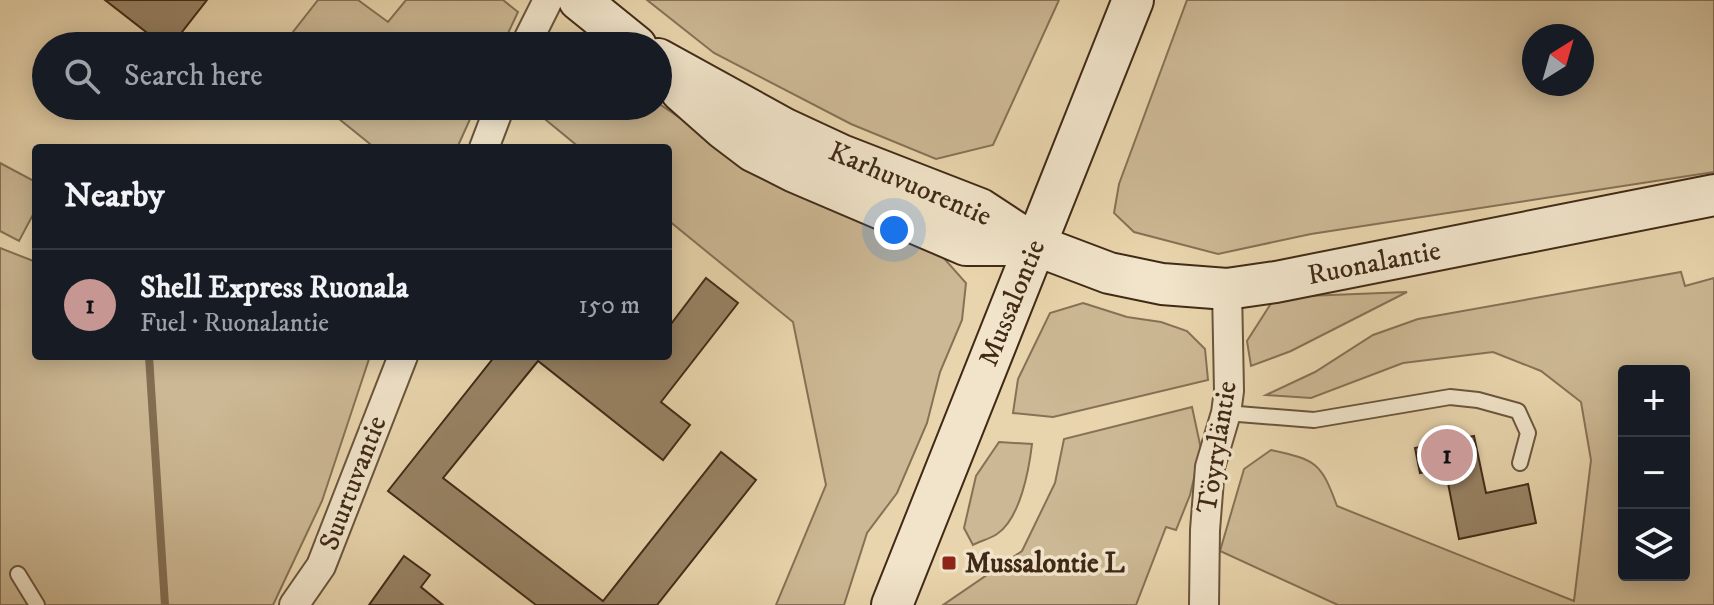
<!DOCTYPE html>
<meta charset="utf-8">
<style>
:root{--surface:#171b24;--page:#20242c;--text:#f1f3f6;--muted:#9ea1a6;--line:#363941;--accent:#c59692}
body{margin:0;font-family:"IM FELL DW Pica",serif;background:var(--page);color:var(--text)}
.controls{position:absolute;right:24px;bottom:24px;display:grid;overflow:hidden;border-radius:8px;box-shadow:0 4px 20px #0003}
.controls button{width:72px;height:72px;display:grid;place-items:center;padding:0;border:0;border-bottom:2px solid var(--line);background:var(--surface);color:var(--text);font:40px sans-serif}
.compass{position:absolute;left:1522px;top:24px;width:72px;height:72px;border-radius:50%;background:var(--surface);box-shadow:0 4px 20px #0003;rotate:37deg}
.you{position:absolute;left:894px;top:230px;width:28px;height:28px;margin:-20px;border:6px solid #fff;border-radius:50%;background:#1a73e8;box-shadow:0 0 0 12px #1a73e833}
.badge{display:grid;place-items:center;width:52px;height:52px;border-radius:50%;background:var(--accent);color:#111;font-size:26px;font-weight:700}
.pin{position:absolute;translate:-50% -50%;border:4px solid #fff;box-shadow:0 2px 8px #0006}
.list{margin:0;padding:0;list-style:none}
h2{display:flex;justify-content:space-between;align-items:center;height:104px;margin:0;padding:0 32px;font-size:34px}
h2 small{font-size:26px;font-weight:400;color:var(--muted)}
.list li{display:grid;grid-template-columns:52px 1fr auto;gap:24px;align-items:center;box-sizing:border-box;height:112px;padding:0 32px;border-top:2px solid var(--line)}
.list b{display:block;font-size:30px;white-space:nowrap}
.list p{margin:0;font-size:26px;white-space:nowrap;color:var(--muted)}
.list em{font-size:26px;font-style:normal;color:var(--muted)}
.icon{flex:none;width:44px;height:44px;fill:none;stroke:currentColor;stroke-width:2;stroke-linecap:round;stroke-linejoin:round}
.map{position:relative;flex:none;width:1714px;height:605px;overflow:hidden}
.search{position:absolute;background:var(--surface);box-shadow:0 4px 20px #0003;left:32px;top:32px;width:640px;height:88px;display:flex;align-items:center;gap:20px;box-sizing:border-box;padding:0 28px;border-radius:44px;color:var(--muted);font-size:30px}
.panel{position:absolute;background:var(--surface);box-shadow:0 4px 20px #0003;left:32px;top:144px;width:640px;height:216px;border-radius:8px}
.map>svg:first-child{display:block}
</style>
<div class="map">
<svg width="1714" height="605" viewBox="0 0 1714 605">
<rect width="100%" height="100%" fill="#e9d5ad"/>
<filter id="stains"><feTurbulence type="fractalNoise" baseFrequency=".0025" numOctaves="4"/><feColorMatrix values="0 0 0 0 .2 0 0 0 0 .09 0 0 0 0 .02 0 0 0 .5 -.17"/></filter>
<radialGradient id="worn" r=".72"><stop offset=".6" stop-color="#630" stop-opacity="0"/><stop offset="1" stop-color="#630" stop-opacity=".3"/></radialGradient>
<!-- green -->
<path fill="#ccb894" stroke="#867156" stroke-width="2" fill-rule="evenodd" d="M318 0H358L388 22 406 0H503L518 12 502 46H282Z
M647 0H1059L993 145 936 159 851 124 714 53Z
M1187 0H1714V172L1311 234 1218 254 1134 232 1114 213 1119 184ZM1534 36H1582V84H1534Z
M658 103 772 181 933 246 966 283 962 320 940 372 927 423 897 493 867 533 844 605H776L826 485 793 322 668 220V148H580L529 106H658Z
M323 106H476L457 148H375Z
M0 163 36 182V209L19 241 0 231Z
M0 248 36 262V356H370L322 501 273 605H0Z
M1681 272 1685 286 1714 278V605H1338L1220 551 1244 469 1271 450C1316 460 1321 462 1337 506L1574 601 1591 460 1581 402 1541 371 1493 352 1403 363 1311 398 1266 395 1315 372 1373 335 1418 319ZM1624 371H1684V575H1624Z
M1407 292 1291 351 1251 366 1247 341 1272 302 1306 296Z
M1083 303 1127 317 1161 322 1187 331 1205 349 1208 380 1053 417 1013 413 1018 379 1050 313Z
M1192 407 1201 449 1190 495 1176 530 1166 527 1136 605H943L1022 551 1055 483 1064 439Z
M999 442 1032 444C1029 470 1020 519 997 534 990 539 980 541 973 545L964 528 976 476Z"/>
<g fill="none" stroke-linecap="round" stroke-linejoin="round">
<!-- stream -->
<path stroke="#836e52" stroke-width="8" d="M149 356 165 605"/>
</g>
<!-- building -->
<path fill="#988365" stroke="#402a17" stroke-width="2" d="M105 0H207L171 46H164Z
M706 278 738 303 661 402 690 425 663 460 538 361 443 478 603 601 721 452 756 480 657 605H536L388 491 495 356H668V328Z
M1474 436 1486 493 1528 484 1536 523 1459 539 1445 468 1420 473 1415 448Z
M404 556 430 575 421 587 443 605H369Z"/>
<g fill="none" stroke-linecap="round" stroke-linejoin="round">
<!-- lane casing -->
<g stroke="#6a553c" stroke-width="18">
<path id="lane" d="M1226 413 1314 420 1450 397 1478 400 1518 411 1528 433 1520 463
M18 574 37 605"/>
</g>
<!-- street casing -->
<g stroke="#6a553c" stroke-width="32">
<path id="street" d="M525 46 548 0
M484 148 500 106
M294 605 321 566 403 356
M1204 605 1205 530 1210 467 1226 413 1229 391 1227 289"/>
</g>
<!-- secondary casing -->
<g stroke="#402a17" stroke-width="44">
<path id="secondary" d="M579 0 636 46
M658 59 785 129 841 155 980 209 1035 245 1109 273 1162 284 1227 289 1276 282 1714 195
M681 91 724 129 753 151 795 172 966 245H1035
M892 605 1133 0"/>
</g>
<!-- lane -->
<use href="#lane" stroke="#f1e4ca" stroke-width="14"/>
<!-- street -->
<use href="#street" stroke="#f1e4ca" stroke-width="28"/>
<!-- secondary -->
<use href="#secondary" stroke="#f1e4ca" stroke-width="40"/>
</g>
<!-- markers -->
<rect fill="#8f2418" stroke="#f1e4ca" stroke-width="3" x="941" y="555" width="16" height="16" rx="4"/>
<g text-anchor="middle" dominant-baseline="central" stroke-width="7" stroke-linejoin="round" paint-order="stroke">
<!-- street labels -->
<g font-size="28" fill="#402a17" stroke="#f1e4ca">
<text transform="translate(910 184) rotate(23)">Karhuvuorentie</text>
<text transform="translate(1374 263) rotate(-11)">Ruonalantie</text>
<text transform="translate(1012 303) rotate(-68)">Mussalontie</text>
<text transform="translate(1217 447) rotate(-81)">Töyryläntie</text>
<text transform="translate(353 483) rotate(-69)">Suurtuvantie</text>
</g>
<!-- poi labels -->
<g font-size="28" font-weight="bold" fill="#402a17" stroke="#f1e4ca" text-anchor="start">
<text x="965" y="563">Mussalontie L</text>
</g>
</g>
<rect width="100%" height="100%" filter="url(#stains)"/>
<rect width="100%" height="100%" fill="url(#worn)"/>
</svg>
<div class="controls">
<button>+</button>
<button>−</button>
<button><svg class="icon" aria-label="layers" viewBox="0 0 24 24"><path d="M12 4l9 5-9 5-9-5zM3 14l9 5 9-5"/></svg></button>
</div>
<svg class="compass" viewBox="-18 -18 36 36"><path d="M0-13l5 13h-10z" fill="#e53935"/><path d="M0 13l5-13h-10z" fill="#9ea1a6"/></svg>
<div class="you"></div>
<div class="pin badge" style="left:1447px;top:455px">1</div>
<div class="search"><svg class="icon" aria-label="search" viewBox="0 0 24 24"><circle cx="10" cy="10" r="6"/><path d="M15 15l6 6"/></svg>Search here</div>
<section class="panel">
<h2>Nearby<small></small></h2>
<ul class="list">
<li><span class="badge">1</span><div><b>Shell Express Ruonala</b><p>Fuel · Ruonalantie</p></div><em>150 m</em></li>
</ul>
</section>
</div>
